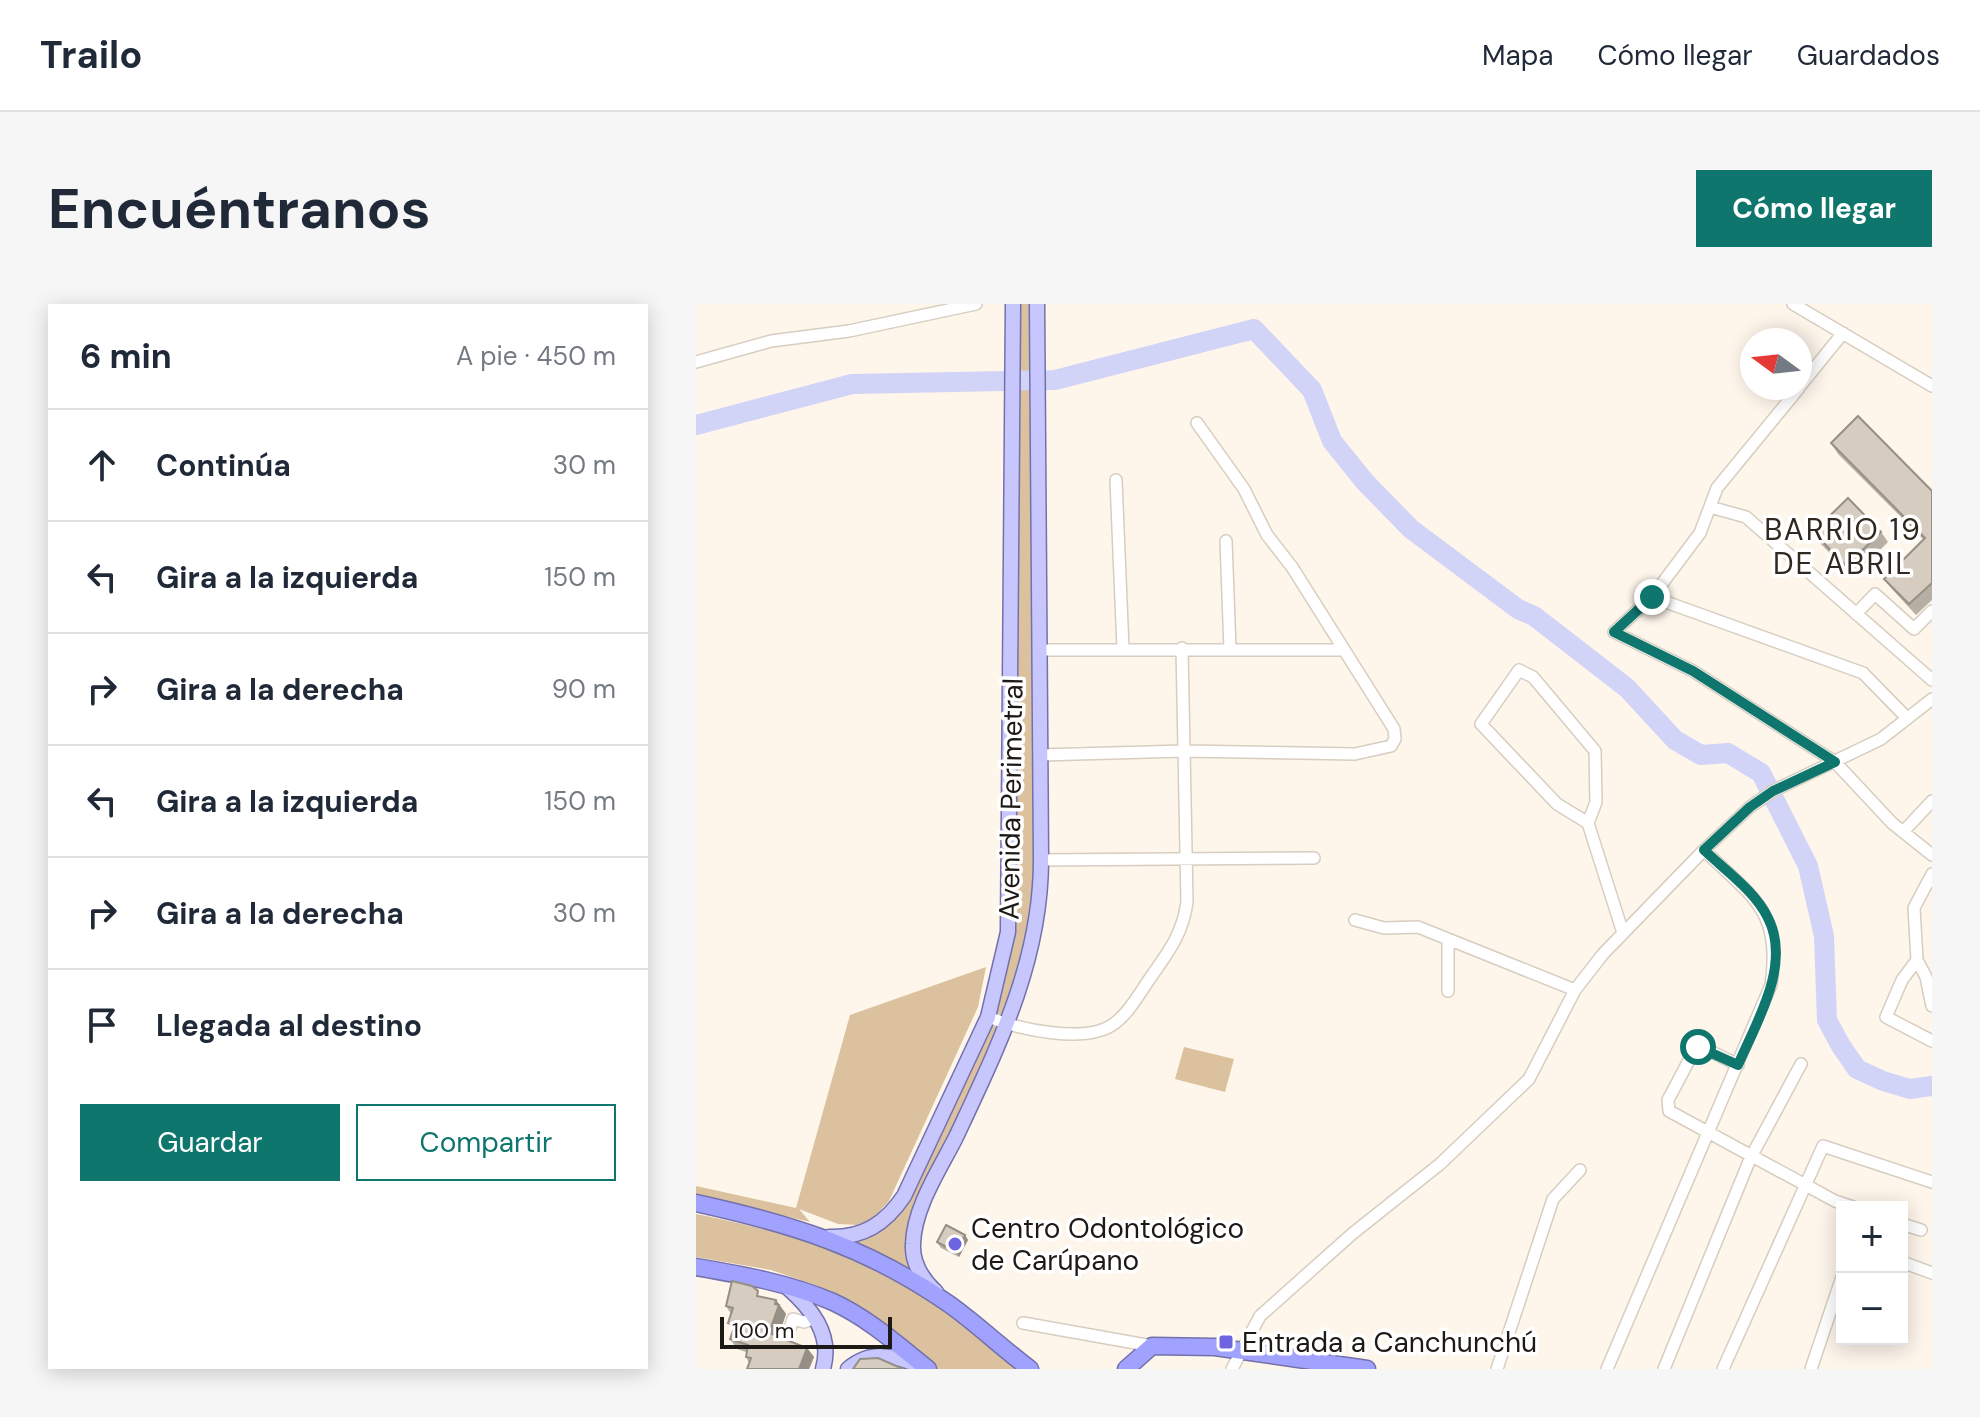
<!DOCTYPE html>
<html lang="es">
<meta charset="utf-8">
<style>
:root{--surface:#fff;--page:#f6f6f7;--text:#1f2937;--muted:#747a83;--line:#e0e1e3;--accent:#0f766e}
body{margin:0;font-family:"DM Sans",sans-serif;background:var(--page);color:var(--text)}
.controls{position:absolute;right:24px;bottom:24px;display:grid;overflow:hidden;border-radius:0px;box-shadow:0 4px 20px #0003}
.controls button{width:72px;height:72px;display:grid;place-items:center;padding:0;border:0;border-bottom:2px solid var(--line);background:var(--surface);color:var(--text);font:40px sans-serif}
.compass{position:absolute;left:1044px;top:24px;width:72px;height:72px;border-radius:50%;background:var(--surface);box-shadow:0 4px 20px #0003;rotate:285deg}
.scale{position:absolute;left:24px;bottom:20px;width:172px;box-sizing:border-box;padding-left:8px;border:4px solid #1d1915;border-top:0;font-size:22px;line-height:28px;white-space:nowrap;color:#1d1915;-webkit-text-stroke:6px #fff;paint-order:stroke}
.stop{position:absolute;width:24px;height:24px;margin:-18px;border:6px solid #0f766e;border-radius:50%;background:#fff}
.stop.end{background:#0f766e;border-color:#fff;box-shadow:0 2px 8px #0008}
.list{margin:0;padding:0;list-style:none}
h2{display:flex;justify-content:space-between;align-items:center;height:104px;margin:0;padding:0 32px;font-size:34px}
h2 small{font-size:26px;font-weight:400;color:var(--muted)}
.list li{display:grid;grid-template-columns:52px 1fr auto;gap:24px;align-items:center;box-sizing:border-box;height:112px;padding:0 32px;border-top:2px solid var(--line)}
.list b{display:block;font-size:30px;white-space:nowrap}
.list em{font-size:26px;font-style:normal;color:var(--muted)}
.actions{display:flex;gap:16px;padding:24px 32px}
.actions a{flex:1;padding:18px 0;border:2px solid var(--accent);border-radius:0px;text-align:center;font-size:28px;color:var(--accent)}
.actions .main{background:var(--accent);color:#fff}
.icon{flex:none;width:44px;height:44px;fill:none;stroke:currentColor;stroke-width:2;stroke-linecap:round;stroke-linejoin:round}
.map{position:relative;flex:none;width:1236px;height:1065px;overflow:hidden;border-radius:0px}
header{display:flex;align-items:center;gap:48px;box-sizing:border-box;height:112px;padding:0 40px;background:var(--surface);border-bottom:2px solid var(--line)}
header strong{font-size:38px}
nav{display:flex;gap:44px;margin-inline-start:auto;font-size:28px}
.intro{display:flex;align-items:center;justify-content:space-between;box-sizing:border-box;height:192px;padding:0 48px}
h1{margin:0;font-size:56px}
.button{padding:20px 36px;border-radius:0px;background:var(--accent);color:#fff;font-size:28px;font-weight:700}
main{display:flex;gap:48px;padding:0 48px}
aside{flex:1;background:var(--surface);border-radius:0px;box-shadow:0 4px 20px #0003}
.map>svg:first-child{display:block}
</style>
<header>
<strong>Trailo</strong>
<nav><a>Mapa</a><a>Cómo llegar</a><a>Guardados</a></nav>
</header>
<div class="intro"><h1>Encuéntranos</h1><a class="button">Cómo llegar</a></div>
<main>
<aside>
<h2>6 min<small>A pie · 450 m</small></h2>
<ul class="list">
<li><svg class="icon" aria-label="ahead" viewBox="0 0 24 24"><path d="M12 20V5M6 11l6-6 6 6"/></svg><div><b>Continúa</b></div><em>30 m</em></li>
<li><svg class="icon" aria-label="left" viewBox="0 0 24 24"><path d="M17 20v-9H6M10 6l-5 5 5 5"/></svg><div><b>Gira a la izquierda</b></div><em>150 m</em></li>
<li><svg class="icon" aria-label="right" viewBox="0 0 24 24"><path d="M7 20v-9h11M14 6l5 5-5 5"/></svg><div><b>Gira a la derecha</b></div><em>90 m</em></li>
<li><svg class="icon" aria-label="left" viewBox="0 0 24 24"><path d="M17 20v-9H6M10 6l-5 5 5 5"/></svg><div><b>Gira a la izquierda</b></div><em>150 m</em></li>
<li><svg class="icon" aria-label="right" viewBox="0 0 24 24"><path d="M7 20v-9h11M14 6l5 5-5 5"/></svg><div><b>Gira a la derecha</b></div><em>30 m</em></li>
<li><svg class="icon" aria-label="arrive" viewBox="0 0 24 24"><path d="M6 21V4h12l-3 4 3 4H6"/></svg><div><b>Llegada al destino</b></div></li>
</ul>
<div class="actions"><a class="main">Guardar</a><a>Compartir</a></div>
</aside>
<div class="map">
<svg width="1236" height="1065" viewBox="0 0 1236 1065">
<rect width="100%" height="100%" fill="#fef6eb"/>
<!-- green -->
<path fill="#dbc19d" d="M317 0H341L345 566 332 658 225 905 218 971 193 954 156 937C183 932 195 917 211 896L292 713 312 628Z
M290 663 282 703 193 897 177 914 162 921 142 920 103 905 114 918 0 890V882L100 904 154 711Z
M488 743 538 755 529 788 479 775Z
M0 910C79 926 155 946 225 989 259 1010 290 1040 322 1065H242L187 1020 122 982 75 966 0 953Z"/>
<g fill="none" stroke-linecap="round" stroke-linejoin="round">
<!-- river -->
<path stroke="#d1d3f7" stroke-width="20" d="M0 121 156 80 359 76 558 25 616 86 636 137 669 178 715 225 822 305 838 312 931 384 979 436 1005 451 1032 449 1065 469 1112 562 1128 632 1131 716 1145 742 1161 765 1187 777 1214 785 1236 782"/>
<!-- minor casing -->
<g stroke="#d7cdc0" stroke-width="14">
<path id="minor" d="M1097 0 1236 82
M0 58 75 37 153 27 280 0
M1104 82 1147 29
M1103 84 1021 184 1004 229 956 293 918 328 997 367 1139 458 1196 519 1236 551
M420 176 427 345
M1014 203 1050 213 1236 376
M530 237 534 345
M956 293 1167 369 1211 414
M1160 310 1179 290 1218 325 1236 307
M344 346H648
M823 366 837 373 899 447 900 498 892 519 861 500 785 420Z
M344 451 488 447 659 450 695 442 699 435 698 425 596 263 571 231 548 185 501 119
M892 519 927 629
M1207 528 1236 497
M345 556 618 554
M1236 570 1218 604 1221 656 1206 676 1190 713 1236 737
M659 616 688 624 722 623 879 686
M1221 656 1230 673 1236 702
M752 687V635
M292 713C322 725 391 741 419 719 434 708 446 685 457 670 474 646 487 628 491 598L486 344
M1042 761 1006 743 999 745 972 796 973 807 1139 897 1157 903
M1206 920 1225 926
M1206 958 1236 969
M327 1019 456 1042
M92 1031 97 1015 108 1018 119 1014
M536 1065 564 1012 656 930 744 860 833 775 879 686 907 650 1008 546 1054 503 1077 487 1185 435 1236 395
M801 1065 857 895 884 866
M911 1065 1075 681C1086 606 1057 594 1008 546
M968 1065 1054 855 1105 760
M1027 1065 1127 842 1236 878
M1115 1065 1146 973"/>
</g>
<!-- major casing -->
<g stroke="#7371ac" stroke-width="17">
<path id="major" d="M133 933C167 934 189 920 208 892L292 713 312 628 317 0
M90 982C115 1004 137 1030 127 1065
M240 988C226 975 216 959 217 940 218 903 244 865 260 833 302 743 345 657 345 556L341 0
M152 1065C175 1046 196 1051 222 1061"/>
</g>
<!-- highway casing -->
<g stroke="#7371ac" stroke-width="19">
<path id="highway" d="M0 899C96 920 171 943 253 1000 281 1020 306 1044 334 1065
M0 963C47 971 93 979 137 998 172 1014 202 1041 232 1065
M430 1065 456 1042 519 1043 671 1065"/>
</g>
<!-- minor -->
<use href="#minor" stroke="#fff" stroke-width="11"/>
<!-- major -->
<use href="#major" stroke="#c7c7fe" stroke-width="14"/>
<!-- highway -->
<use href="#highway" stroke="#a1a1fe" stroke-width="16"/>
</g>
<!-- wall -->
<path fill="#b8afa4" d="M1135 139 1236 187V296L1220 311 1196 285 1188 275 1228 236 1142 150Z
M1117 228H1185L1192 238 1157 273 1124 239Z
M269 931 272 936 263 953 245 944 241 938Z
M67 993 80 996 90 1010 82 1033 111 1044 118 1053 113 1065H51L53 1059 50 1053V1048L41 1045 34 1035 37 1026 32 1019 35 1010 30 1002Z"/>
<!-- shaded-wall -->
<path fill="#968f86" d="M269 931 272 936 263 953 260 948Z
M80 996 90 1010 80 1039 73 1029Z
M111 1044 118 1053 113 1065H103Z"/>
<!-- building -->
<path fill="#d6ccbf" stroke="#968f86" stroke-width="2" d="M1162 112 1236 187V279L1213 300 1188 275 1229 234 1135 139Z
M1152 194 1185 228 1150 262 1117 228Z
M250 921 269 931 260 948 241 938Z
M36 977 56 982 62 987 61 992 80 996 79 1000 83 1001 73 1029 111 1044 103 1065H51L55 1054 50 1053 52 1041 34 1035 39 1021 32 1019 37 1004 30 1002Z
M182 1054 207 1065H157L164 1055Z"/>
<g fill="none" stroke-linecap="round" stroke-linejoin="round">
<!-- route -->
<path stroke="#0f766e" stroke-width="10" d="M956 293 918 328 997 367 1139 458 1077 487 1054 503 1008 546C1029 566 1060 588 1072 614 1096 661 1060 719 1042 761L1002 743"/>
</g>
<!-- markers -->
<g fill="#6f64df" stroke="#fff" stroke-width="3">
<circle cx="259" cy="940" r="8"/>
<rect x="522" y="1030" width="16" height="16" rx="4"/>
</g>
<g text-anchor="middle" dominant-baseline="central" stroke-width="7" stroke-linejoin="round" paint-order="stroke">
<!-- street labels -->
<g font-size="28" fill="#1d1915" stroke="#fff">
<text transform="translate(315 495) rotate(-89)">Avenida Perimetral</text>
</g>
<!-- poi labels -->
<g font-size="28" fill="#1d1915" stroke="#fff" text-anchor="start">
<text x="275" y="924">Centro Odontológico<tspan x="275" dy="32">de Carúpano</tspan></text>
<text x="546" y="1038">Entrada a Canchunchú</text>
</g>
<!-- neighbourhood labels -->
<g font-size="30" letter-spacing="2" fill="#31291f" stroke="#fff">
<text x="1147" y="225">BARRIO 19<tspan x="1147" dy="34">DE ABRIL</tspan></text>
</g>
</g>
</svg>
<div class="controls">
<button>+</button>
<button>−</button>
</div>
<svg class="compass" viewBox="-18 -18 36 36"><path d="M0-13l5 13h-10z" fill="#e53935"/><path d="M0 13l5-13h-10z" fill="#747a83"/></svg>
<div class="scale">100 m</div>
<div class="stop" style="left:1002px;top:743px"></div>
<div class="stop end" style="left:956px;top:293px"></div>
</div>
</main>
